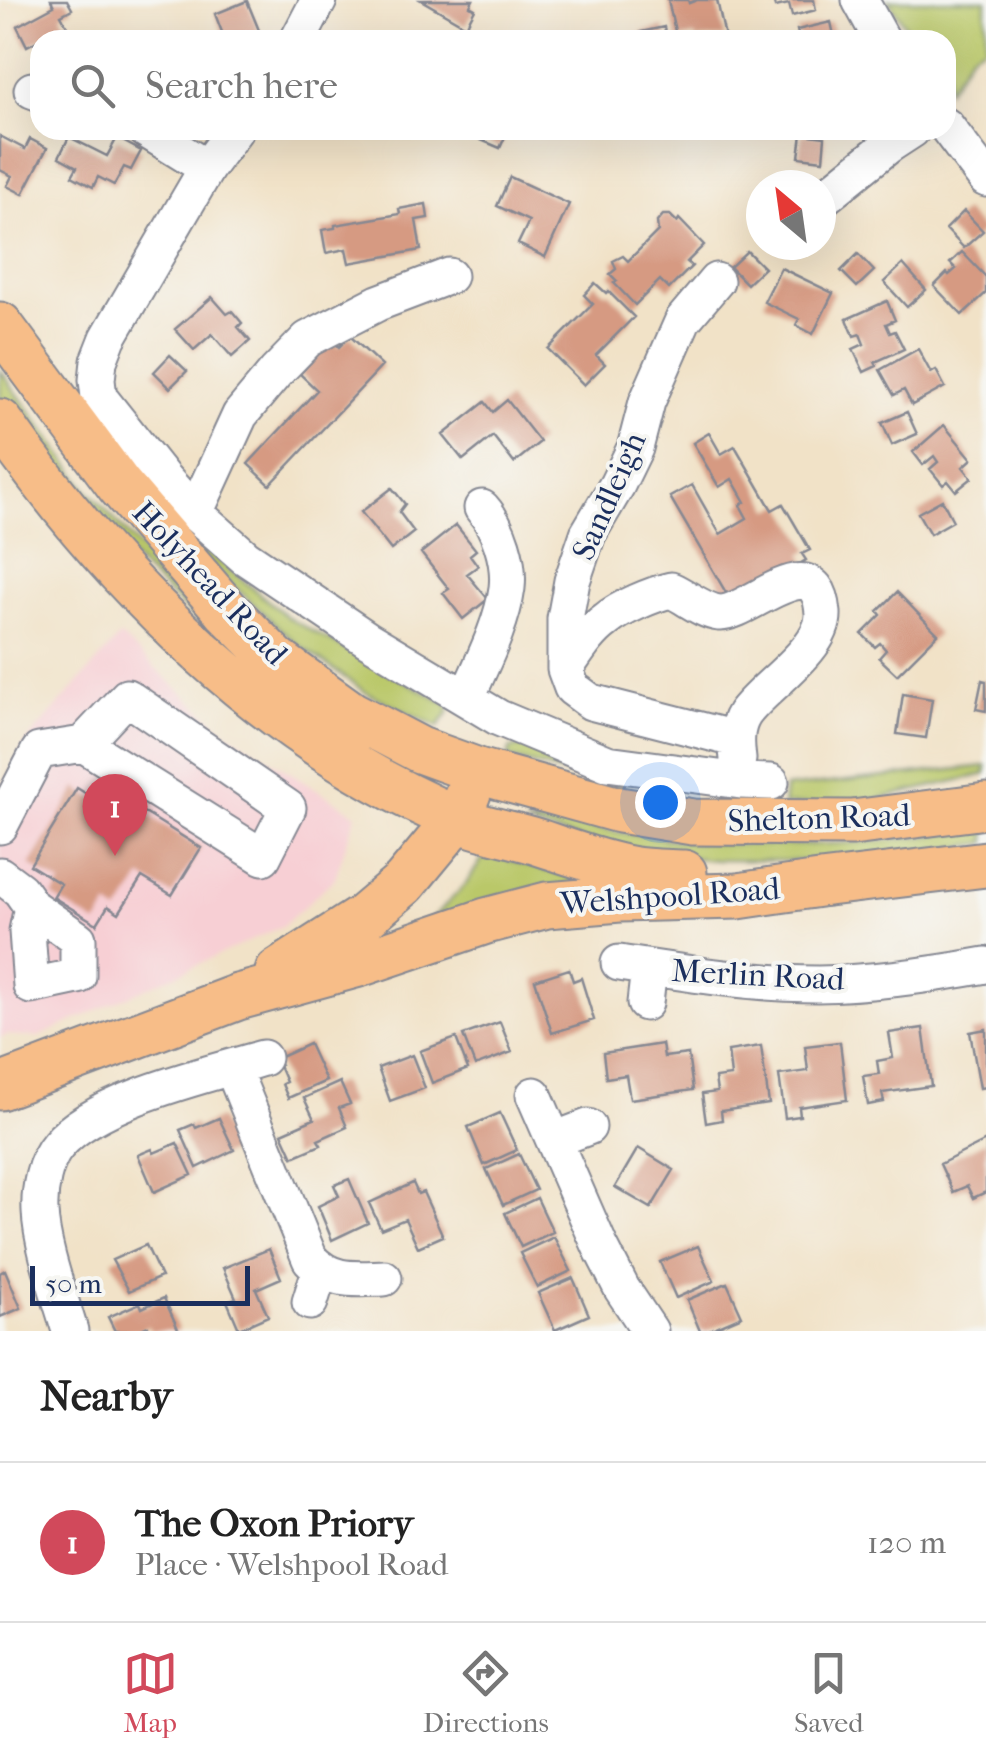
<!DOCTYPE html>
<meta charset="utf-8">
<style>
:root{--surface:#fff;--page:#f6f6f6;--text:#222;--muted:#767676;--line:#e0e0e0;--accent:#d1495b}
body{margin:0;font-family:"IM FELL French Canon",serif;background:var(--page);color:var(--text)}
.compass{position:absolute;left:746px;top:170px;width:90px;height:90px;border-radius:50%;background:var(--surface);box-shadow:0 10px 40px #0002;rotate:331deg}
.scale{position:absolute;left:30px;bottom:25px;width:220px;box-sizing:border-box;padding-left:10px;border:5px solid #1b2f5e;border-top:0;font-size:28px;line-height:35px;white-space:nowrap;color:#1b2f5e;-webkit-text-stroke:8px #f6f6f2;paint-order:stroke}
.you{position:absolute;left:660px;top:802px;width:35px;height:35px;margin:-25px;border:8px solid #fff;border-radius:50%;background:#1a73e8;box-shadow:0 0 0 15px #1a73e833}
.badge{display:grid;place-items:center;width:65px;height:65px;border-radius:50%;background:var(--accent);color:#fff;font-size:32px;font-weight:700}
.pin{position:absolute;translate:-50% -82px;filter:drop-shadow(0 2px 5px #0008)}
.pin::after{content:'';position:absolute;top:52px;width:35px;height:30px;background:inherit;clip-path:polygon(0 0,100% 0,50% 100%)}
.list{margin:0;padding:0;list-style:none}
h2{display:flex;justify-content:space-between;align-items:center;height:130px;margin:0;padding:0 40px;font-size:42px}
h2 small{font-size:32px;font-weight:400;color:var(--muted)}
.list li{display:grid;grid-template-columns:65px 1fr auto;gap:30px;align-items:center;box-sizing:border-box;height:160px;padding:0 40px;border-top:2px solid var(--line)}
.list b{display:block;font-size:38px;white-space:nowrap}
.list p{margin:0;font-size:32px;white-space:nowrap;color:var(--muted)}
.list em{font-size:32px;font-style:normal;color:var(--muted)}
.icon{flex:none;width:55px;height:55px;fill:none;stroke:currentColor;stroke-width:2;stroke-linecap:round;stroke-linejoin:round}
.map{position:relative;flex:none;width:986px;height:1331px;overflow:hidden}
.search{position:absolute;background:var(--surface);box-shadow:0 10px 40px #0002;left:30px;right:30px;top:30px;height:110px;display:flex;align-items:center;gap:25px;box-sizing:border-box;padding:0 35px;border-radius:30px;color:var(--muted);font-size:38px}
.sheet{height:290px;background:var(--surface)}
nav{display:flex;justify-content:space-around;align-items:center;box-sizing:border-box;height:140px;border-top:2px solid var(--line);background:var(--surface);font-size:28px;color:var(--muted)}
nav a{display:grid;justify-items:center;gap:5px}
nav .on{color:var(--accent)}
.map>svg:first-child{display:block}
</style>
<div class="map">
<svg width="986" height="1331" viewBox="0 0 986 1331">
<rect width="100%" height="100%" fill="#f6f6f2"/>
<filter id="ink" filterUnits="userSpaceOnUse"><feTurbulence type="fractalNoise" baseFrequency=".01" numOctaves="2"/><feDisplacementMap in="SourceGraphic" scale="20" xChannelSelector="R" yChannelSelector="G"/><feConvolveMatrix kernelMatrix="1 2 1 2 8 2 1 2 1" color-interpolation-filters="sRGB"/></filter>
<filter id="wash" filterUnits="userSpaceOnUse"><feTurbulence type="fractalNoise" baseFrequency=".0048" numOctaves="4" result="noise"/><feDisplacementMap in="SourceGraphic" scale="40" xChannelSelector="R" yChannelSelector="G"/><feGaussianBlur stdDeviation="2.25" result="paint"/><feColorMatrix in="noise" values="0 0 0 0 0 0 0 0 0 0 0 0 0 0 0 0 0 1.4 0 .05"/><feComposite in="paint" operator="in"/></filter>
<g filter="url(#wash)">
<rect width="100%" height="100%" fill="#f1e2c7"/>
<!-- built -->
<path fill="#f7cfd4" d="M120 636 225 731 356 814 335 878 283 926 38 1037 7 1035 0 1038V793L26 742Z"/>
<!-- green -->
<path fill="#bac869" stroke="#6a7c64" stroke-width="2.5" d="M888 0H986V45L971 54 948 89 946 40H915Z
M0 370 86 488 249 669 87 516 0 400Z
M187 534 290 619 449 705 448 713 438 727 367 693 296 643 179 536Z
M526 745 606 780 652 796 508 758 510 749Z
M986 766V774L860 803 783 805 785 788Z
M566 823C609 830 652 839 695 842 792 849 890 843 986 828V843L910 854 806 861 715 860 623 851 525 824Z
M486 853 543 870 593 880 431 920 466 884Z"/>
<g id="blocks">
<!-- building -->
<path fill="#d69a82" d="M51 0H67L72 9 61 15 72 35 63 40H47L45 37 27 46 17 26 54 6Z
M421 0H473L470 6 475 9 466 26Z
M668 0H688L689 3 697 0H717L725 37 696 40 695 36 677 40Z
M773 0H814L816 10 792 16 789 4 775 7Z
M247 1 263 40H225L215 14Z
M831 22 835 40H799L797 30Z
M664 27 667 40H643L641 32Z
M138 34V40H99V35Z
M469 130H508L500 148 467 134Z
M802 134 825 137 823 160 799 157Z
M0 136 25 149 30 139 47 148 23 194 7 186 12 176 0 170Z
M69 137 107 156 117 138 141 151 131 170 124 167 114 185 98 177 93 187 72 176 77 167 59 157Z
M510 177 569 204 545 257 518 244 529 221 497 206Z
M426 204 428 218 416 220 421 250 349 263 346 249 326 253 322 230 335 228V225L400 214 399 209Z
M964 211 983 231 964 248 946 229Z
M663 215H670L677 222 679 219 704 245 687 262 692 266 669 289 660 280 635 305 614 283 617 281 610 274 616 269 613 261 623 256 628 261 658 231 657 222Z
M747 251 764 268 747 284 730 267Z
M962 252 986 277V293L962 315 934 286 947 273 949 275 956 269 950 263Z
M858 254 874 271 857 287 841 271Z
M903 264 926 290 907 307 884 282Z
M781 268 833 293 813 334 796 325 799 319 764 302Z
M595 283 606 293 608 291 634 317 596 355 605 364 584 385 548 349 593 304 584 295Z
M212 297 227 314 232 311 242 323 238 327 250 341 232 357 212 334 194 350 175 329Z
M887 301 895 320 886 324 890 333 895 331 904 349 875 362 877 366 864 372 853 349 864 344 860 334 854 336 847 319Z
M350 336 382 366 270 485 248 464 317 390 300 374 332 340 339 347Z
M918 349 931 373 936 370 945 387 912 405 904 390 894 395 880 370Z
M170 355 187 371 170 388 154 372Z
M507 400 540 442 514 463 493 436 463 460 443 435 485 402 493 412Z
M907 412 917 434 892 445 882 423Z
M944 425 972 459 963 467 972 478 956 491 948 481 943 485 930 469 938 462 934 456 923 465 913 452Z
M709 433 721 454 735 446 772 510 783 504 810 550 802 554 806 560 784 573 781 567 753 582 732 603 670 497 692 485 720 534 747 518 740 505 745 502 732 479 719 487 693 443Z
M392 488 405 504 399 512 414 532 391 550 361 512Z
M942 500 953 521 930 534 918 513Z
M456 525 476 550 470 555 478 566 467 574 488 599 463 619 443 593 449 589 421 553Z
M897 592 938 634 897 675 879 658 886 650 880 643 875 647 862 634 881 615 878 611Z
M982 680 986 681V711L976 709Z
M903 694 932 699 926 738 897 734Z
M77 788 125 818 132 805 201 848 172 895 142 877 119 913 108 906 97 924 53 897 61 884 30 865Z
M569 969 573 981 581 978 594 1020 552 1033 535 980Z
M500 1022 512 1052 475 1066 463 1035Z
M923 1028 931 1086 882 1093 884 1102 868 1105 863 1076 879 1074 877 1061 893 1058 889 1033Z
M986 1029V1087L980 1088 970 1032Z
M456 1038 468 1069 432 1083 420 1051Z
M840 1042 847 1100 799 1107 800 1116 785 1118 779 1075 808 1071 805 1046Z
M309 1044 326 1081 288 1098 282 1084 286 1082 276 1059Z
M662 1044 664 1057 688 1054 693 1090 630 1099 626 1075 606 1078 603 1053Z
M761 1046 769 1104 721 1111 722 1120 706 1123 702 1094 717 1092 715 1078 731 1076 728 1051Z
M412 1055 425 1088 390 1101 378 1068Z
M340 1082 350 1104 339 1108 347 1127 318 1140 321 1145 293 1157 282 1133 314 1119 304 1098Z
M500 1113 517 1150 484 1165 468 1127Z
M219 1118 234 1150 197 1168 180 1130 194 1124 196 1128Z
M986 1141V1192L973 1198 967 1186 953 1192 940 1164Z
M177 1143 192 1175 154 1192 138 1155 152 1149 154 1153Z
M638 1148 674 1170 651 1208 615 1187Z
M519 1154 536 1190 503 1205 486 1169Z
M349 1179 368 1223 332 1240 318 1206 339 1196 334 1185Z
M413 1183 418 1194 423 1192 443 1236 418 1247 405 1219 381 1229 369 1203Z
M537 1198 553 1232 521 1247 505 1213Z
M554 1237 571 1271 537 1287 520 1253Z
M146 1245 161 1277 129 1291 112 1260Z
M698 1246 714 1281 676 1298 660 1262Z
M269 1249 281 1278 256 1289 268 1316 239 1329 227 1301 236 1298 223 1268Z
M5 1270 21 1308 0 1317V1273Z
M573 1278 589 1315 555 1330 538 1293Z
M727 1283 742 1316 707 1331H700L687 1300Z
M164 1298 179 1331H150L148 1326 137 1331H115L108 1317 140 1303 142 1308Z"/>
</g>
</g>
<g filter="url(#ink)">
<use href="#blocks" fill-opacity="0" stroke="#868892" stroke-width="2.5"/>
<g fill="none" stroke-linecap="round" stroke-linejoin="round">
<!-- minor casing -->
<g stroke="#868892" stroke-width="39">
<path id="minor" d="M860 0 882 40
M298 40 319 0
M32 90 40 93
M946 126 986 179
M146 130 207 168
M235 130 207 168 108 338 99 361 97 380 99 397 164 479 195 513 245 557 367 639 499 718 607 763 741 781 771 782
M821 200 889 145 912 130
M716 281 683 320 647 402 635 448 617 485 588 534 572 581 565 619V669L572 688 591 702 735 739
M195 513 240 415 276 372 308 339 378 303 449 276
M565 669C577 652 589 632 606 620 620 608 653 594 671 590 687 597 702 611 719 613 749 615 817 541 823 613 825 649 763 687 744 714 735 728 736 744 738 759
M467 697C482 663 502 625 507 588 510 562 499 527 482 508
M0 826 39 751 83 744 127 697 288 808 263 857 83 744
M0 875 20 890 32 907 78 939V976L31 986 27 931 32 907
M619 963C684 973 751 984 818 984 874 983 931 975 986 965
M645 1003 649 968
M232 1067 310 1259C332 1283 354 1279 384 1278
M534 1095 600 1246 622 1289 650 1331
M554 1140 588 1127
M310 1302 320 1270
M70 1331C60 1297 41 1245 40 1211 39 1190 44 1161 58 1145 95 1100 206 1075 263 1058"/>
</g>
<!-- major casing -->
<g stroke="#868892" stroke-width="49">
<path id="major" d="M0 325 119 485 227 611 276 660 351 714 420 750 478 771 619 810 693 822 852 823 986 806
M0 422C114 585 269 739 455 818 480 829 509 833 535 841 566 851 598 863 630 869 647 872 666 872 684 873
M278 972 364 917 404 883 457 819 468 793
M0 1087 238 997 362 963 486 921 547 905 620 899 738 896 820 884 986 864"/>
</g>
<!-- minor -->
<use href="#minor" stroke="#fff" stroke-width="35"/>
<!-- major -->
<use href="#major" stroke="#f7bd88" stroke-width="45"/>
</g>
</g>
<g text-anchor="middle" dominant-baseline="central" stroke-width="8" stroke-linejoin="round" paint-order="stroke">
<!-- street labels -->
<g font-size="32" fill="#1b2f5e" stroke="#f6f6f2">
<text transform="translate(609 496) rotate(-66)">Sandleigh</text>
<text transform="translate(210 583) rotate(47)">Holyhead Road</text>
<text transform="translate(819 818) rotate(-2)">Shelton Road</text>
<text transform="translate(670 896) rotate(-4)">Welshpool Road</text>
<text transform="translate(758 975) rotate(3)">Merlin Road</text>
</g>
</g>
</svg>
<svg class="compass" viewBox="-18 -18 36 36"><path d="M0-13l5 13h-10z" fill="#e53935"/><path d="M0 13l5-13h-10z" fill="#767676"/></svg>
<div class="scale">50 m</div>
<div class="you"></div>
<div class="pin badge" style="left:115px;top:856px">1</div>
<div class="search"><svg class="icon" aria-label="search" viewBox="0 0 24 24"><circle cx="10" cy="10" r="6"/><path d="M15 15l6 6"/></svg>Search here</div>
</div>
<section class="sheet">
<h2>Nearby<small></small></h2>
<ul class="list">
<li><span class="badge">1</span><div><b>The Oxon Priory</b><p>Place · Welshpool Road</p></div><em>120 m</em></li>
</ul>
</section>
<nav>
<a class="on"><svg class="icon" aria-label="map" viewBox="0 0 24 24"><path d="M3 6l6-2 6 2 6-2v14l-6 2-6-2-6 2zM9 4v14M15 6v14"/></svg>Map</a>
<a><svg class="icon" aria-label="directions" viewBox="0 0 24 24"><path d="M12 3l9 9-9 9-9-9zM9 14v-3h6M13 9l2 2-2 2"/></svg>Directions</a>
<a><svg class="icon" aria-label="saved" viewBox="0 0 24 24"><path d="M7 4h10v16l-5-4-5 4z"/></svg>Saved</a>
</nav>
